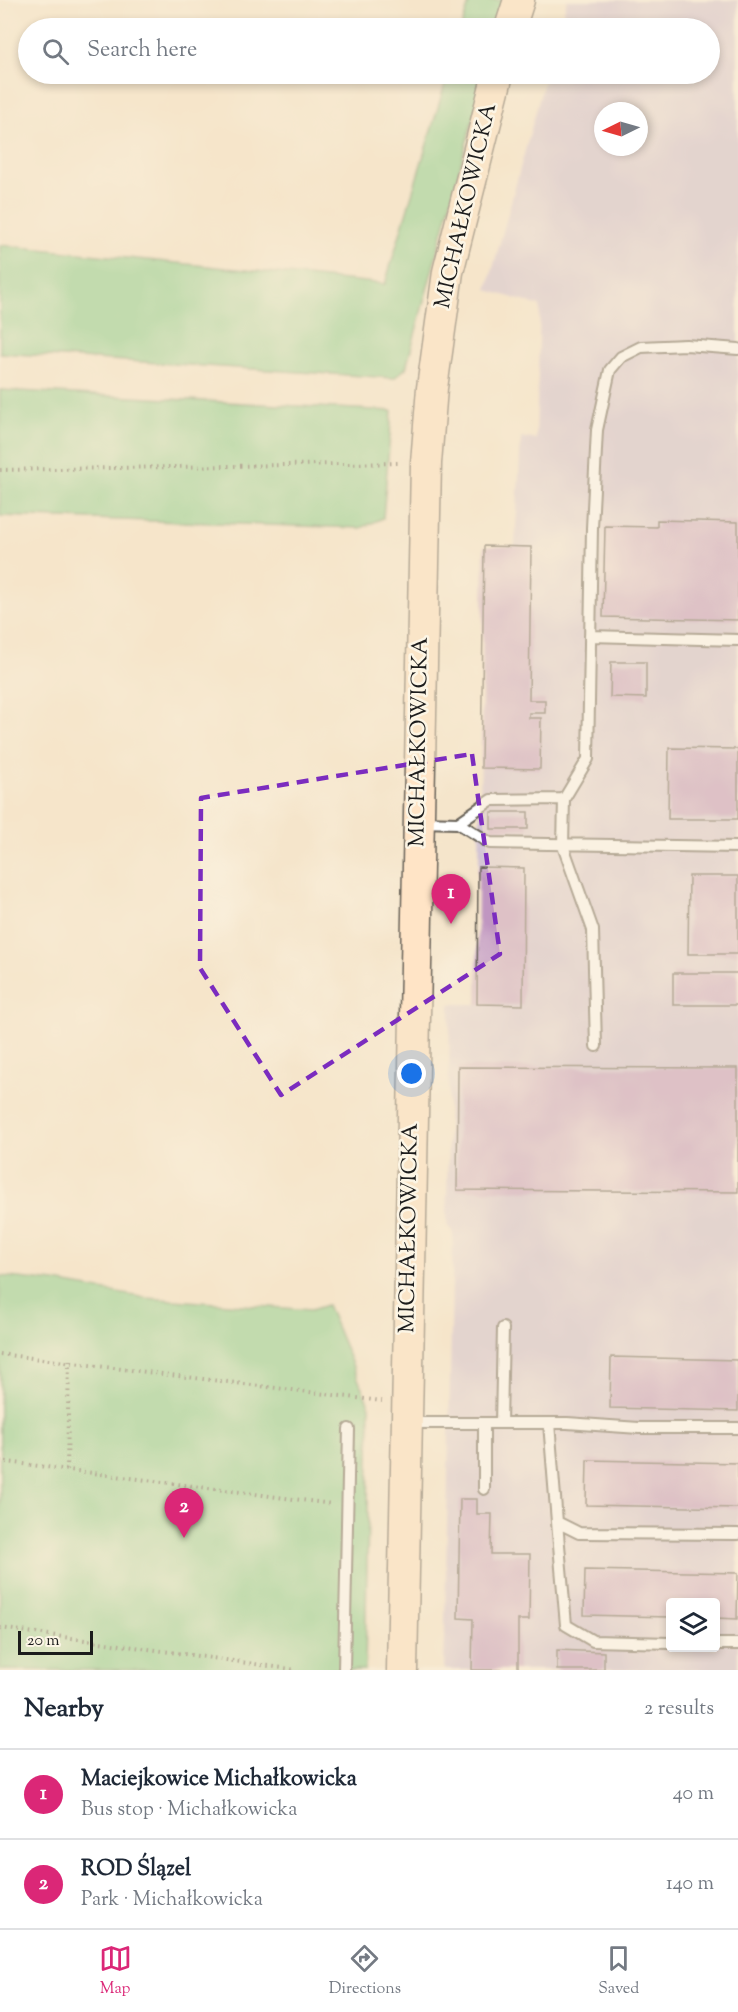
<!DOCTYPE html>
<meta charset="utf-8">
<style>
:root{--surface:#fff;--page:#f2f2f3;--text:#1f2937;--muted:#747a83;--line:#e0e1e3;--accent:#db2777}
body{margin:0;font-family:"Sorts Mill Goudy",serif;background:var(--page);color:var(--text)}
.controls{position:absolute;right:18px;bottom:18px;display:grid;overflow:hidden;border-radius:6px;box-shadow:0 3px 9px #0003}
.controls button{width:54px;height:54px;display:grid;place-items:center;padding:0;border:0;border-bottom:2px solid var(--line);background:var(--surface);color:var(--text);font:30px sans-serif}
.compass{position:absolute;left:594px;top:102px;width:54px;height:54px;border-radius:50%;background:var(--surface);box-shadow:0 3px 9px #0003;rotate:265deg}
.scale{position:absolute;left:18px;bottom:15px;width:75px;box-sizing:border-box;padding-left:6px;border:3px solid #1c1c1c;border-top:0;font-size:16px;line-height:21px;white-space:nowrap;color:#1c1c1c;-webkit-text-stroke:4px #fcf5e5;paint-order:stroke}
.you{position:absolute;left:412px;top:1074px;width:21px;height:21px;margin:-15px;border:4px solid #fff;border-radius:50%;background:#1a73e8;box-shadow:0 0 0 9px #1a73e833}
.badge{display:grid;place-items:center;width:39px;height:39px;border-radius:50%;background:var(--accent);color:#fff;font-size:20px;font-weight:700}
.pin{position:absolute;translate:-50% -50px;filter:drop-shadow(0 2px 3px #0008)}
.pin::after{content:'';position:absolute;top:32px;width:21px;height:18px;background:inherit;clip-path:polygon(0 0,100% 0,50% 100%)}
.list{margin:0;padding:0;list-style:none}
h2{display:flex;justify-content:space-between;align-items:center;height:78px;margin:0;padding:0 24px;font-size:26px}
h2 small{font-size:20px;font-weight:400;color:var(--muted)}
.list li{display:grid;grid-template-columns:39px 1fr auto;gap:18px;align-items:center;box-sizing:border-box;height:90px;padding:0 24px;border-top:2px solid var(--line)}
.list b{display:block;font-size:22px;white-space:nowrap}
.list p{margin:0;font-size:20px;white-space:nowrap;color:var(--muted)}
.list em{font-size:20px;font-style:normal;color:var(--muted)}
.icon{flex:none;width:33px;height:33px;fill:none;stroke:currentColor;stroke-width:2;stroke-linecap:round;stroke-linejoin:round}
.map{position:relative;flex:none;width:738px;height:1670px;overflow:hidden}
.search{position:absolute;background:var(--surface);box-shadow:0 3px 9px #0003;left:18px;right:18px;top:18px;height:66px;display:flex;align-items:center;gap:15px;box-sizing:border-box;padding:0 21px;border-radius:33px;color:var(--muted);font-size:22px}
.sheet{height:258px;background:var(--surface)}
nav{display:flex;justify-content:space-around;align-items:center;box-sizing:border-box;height:84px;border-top:2px solid var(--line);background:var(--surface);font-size:16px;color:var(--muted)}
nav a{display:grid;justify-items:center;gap:3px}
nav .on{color:var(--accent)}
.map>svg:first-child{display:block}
</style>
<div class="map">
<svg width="738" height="1670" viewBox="0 0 738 1670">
<rect width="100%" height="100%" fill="#fcf5e5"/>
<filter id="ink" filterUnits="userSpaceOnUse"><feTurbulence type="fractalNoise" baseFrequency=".0167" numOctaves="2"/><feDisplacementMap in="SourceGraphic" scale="12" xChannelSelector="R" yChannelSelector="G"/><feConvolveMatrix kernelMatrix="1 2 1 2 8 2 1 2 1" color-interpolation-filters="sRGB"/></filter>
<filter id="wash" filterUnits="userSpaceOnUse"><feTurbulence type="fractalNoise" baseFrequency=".008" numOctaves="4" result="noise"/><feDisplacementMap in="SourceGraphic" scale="24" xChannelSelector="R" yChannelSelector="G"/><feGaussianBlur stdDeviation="1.35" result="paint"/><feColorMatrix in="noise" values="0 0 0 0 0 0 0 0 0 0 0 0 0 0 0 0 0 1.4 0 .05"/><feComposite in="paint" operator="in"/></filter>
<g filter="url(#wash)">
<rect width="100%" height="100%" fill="#f5e5cb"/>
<!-- industrial -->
<path fill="#cdbed3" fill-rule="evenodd" d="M567 0H738V1670H444L453 1231 447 1225V1197L450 1004H477L484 546H515L521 438 536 439 540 306 487 290 546 74H710V28H559ZM603 111H639V147H603ZM670 1602H716V1648H670Z"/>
<!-- green -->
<path fill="#84cf8c" stroke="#507654" stroke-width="1.5" d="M470 0H505L497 28H461Z
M448 74H485L406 368 394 378 0 353V245L385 284Z
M0 390 392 411 383 518 361 528 0 516Z
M0 1276 55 1282 146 1298 311 1310 327 1305 370 1407 365 1670H0Z"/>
<g id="blocks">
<!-- building -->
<path fill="#c096c1" d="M657 520 738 522V620L603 617 605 526 657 527Z
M484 546 531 547 529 700H545V713H529V718H541L540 769 481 768Z
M611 662H646V698L610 697Z
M669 748 738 749V819H668Z
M491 812H528V829H491Z
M478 867 524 868 523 1005 477 1004Z
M689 876H738V954H688Z
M673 973H738V1005H673Z
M458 1067 738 1068V1192L457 1190Z
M611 1357 738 1360V1411L610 1408Z
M587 1460 738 1463V1508L586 1505Z
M460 1499H477V1514H492L491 1554H530L529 1620H518V1670H472L473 1619 458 1618Z
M585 1570 738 1573 737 1619 716 1618V1602H670V1617L584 1615Z
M557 1650 604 1652V1670H557Z"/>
</g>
</g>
<g filter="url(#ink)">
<use href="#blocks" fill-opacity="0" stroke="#686259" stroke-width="1.5"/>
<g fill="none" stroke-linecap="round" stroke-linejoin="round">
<!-- lane casing -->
<g stroke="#686259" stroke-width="14">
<path id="lane" d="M590 636 738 640
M420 822 458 823 490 843 738 847
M458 823 491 800 564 799
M596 1046 593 930 563 846 564 799 588 759 592 528 597 430 610 370 621 357 641 347 686 345 738 349
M410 1423H567L639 1428H738
M501 1423 503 1328
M549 1423 557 1522 579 1533 738 1534
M484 1489V1423
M557 1522 566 1625 593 1641 670 1643
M716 1644H738
M344 1670 349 1429"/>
</g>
<!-- secondary casing -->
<g stroke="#686259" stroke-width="33">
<path id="secondary" d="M510 28 519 0
M402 1670 426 463 432 388 448 272 498 74"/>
</g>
<!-- path -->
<path stroke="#686259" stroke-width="4" stroke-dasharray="1.5 4.5" stroke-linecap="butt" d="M0 470 401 463
M0 1354 382 1401
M0 1461 332 1504
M67 1470 69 1360
M0 1628 297 1670"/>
<!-- lane -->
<use href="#lane" stroke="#fff" stroke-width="10"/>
<!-- secondary -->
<use href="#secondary" stroke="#ffe4c6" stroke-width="30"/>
</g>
</g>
<!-- marked area -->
<path d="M0 0H738V1670H0ZM472 754 500 954 281 1095 200 968 201 798Z" fill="#f5e5cb" fill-opacity=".55" fill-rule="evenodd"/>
<path fill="none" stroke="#7b2cbf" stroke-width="4.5" stroke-dasharray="12 8" stroke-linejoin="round" d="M472 754 500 954 281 1095 200 968 201 798Z"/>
<g text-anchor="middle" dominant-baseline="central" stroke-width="5" stroke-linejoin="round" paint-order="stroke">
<!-- street labels -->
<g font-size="22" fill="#1c1c1c" stroke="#fcf5e5">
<text transform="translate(467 206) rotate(-77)">MICHAŁKOWICKA</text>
<text transform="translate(420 742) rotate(-89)">MICHAŁKOWICKA</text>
<text transform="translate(410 1228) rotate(-89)">MICHAŁKOWICKA</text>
</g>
</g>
</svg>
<div class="controls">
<button><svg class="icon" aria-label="layers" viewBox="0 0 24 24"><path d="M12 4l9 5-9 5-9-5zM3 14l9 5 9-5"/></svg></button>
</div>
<svg class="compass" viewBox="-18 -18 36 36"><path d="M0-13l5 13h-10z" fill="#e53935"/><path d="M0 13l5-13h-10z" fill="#747a83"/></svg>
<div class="scale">20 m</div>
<div class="you"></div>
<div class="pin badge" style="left:451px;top:924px">1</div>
<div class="pin badge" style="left:184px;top:1538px">2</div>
<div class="search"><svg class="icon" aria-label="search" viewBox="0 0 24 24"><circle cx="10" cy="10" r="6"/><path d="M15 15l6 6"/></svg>Search here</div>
</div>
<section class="sheet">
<h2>Nearby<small>2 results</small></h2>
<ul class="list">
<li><span class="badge">1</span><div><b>Maciejkowice Michałkowicka</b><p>Bus stop · Michałkowicka</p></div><em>40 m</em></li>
<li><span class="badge">2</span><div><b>ROD Ślązel</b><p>Park · Michałkowicka</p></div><em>140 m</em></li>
</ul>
</section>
<nav>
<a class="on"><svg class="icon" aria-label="map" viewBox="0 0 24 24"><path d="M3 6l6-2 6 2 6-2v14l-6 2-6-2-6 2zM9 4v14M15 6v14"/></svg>Map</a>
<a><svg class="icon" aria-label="directions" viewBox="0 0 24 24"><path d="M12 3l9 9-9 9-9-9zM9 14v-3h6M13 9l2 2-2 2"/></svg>Directions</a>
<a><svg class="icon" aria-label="saved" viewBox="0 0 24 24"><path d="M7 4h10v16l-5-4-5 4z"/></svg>Saved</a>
</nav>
